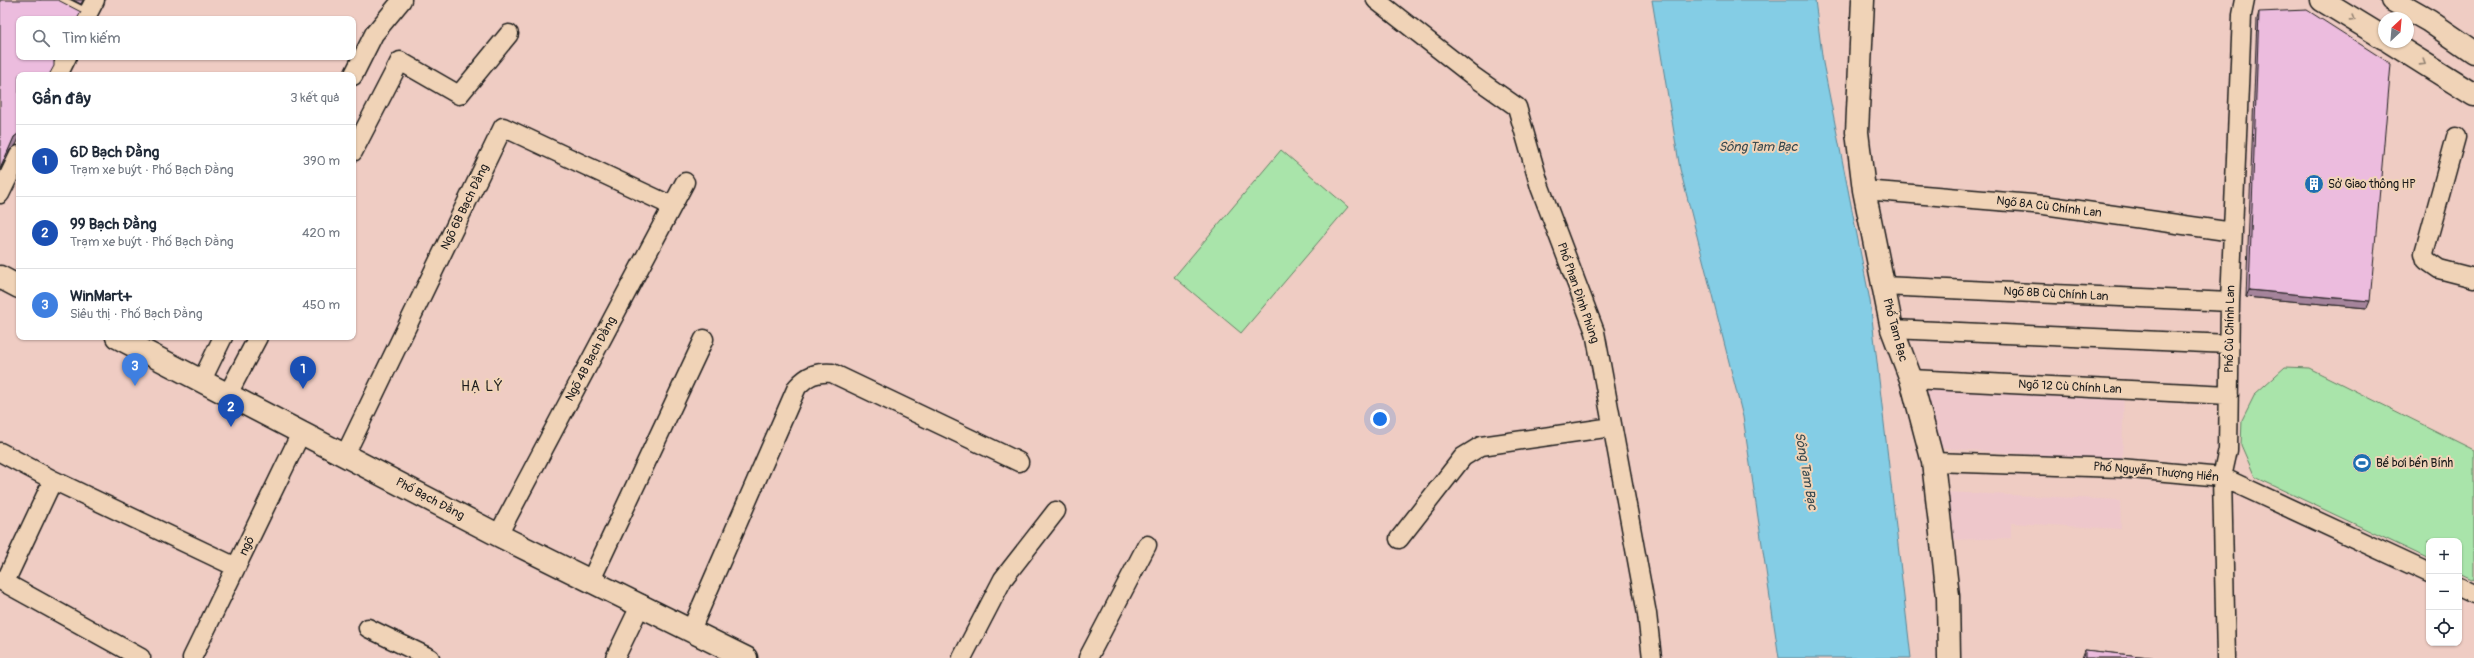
<!DOCTYPE html>
<html lang="vi">
<meta charset="utf-8">
<style>
:root{--surface:#fff;--page:#f2f2f3;--text:#1f2937;--muted:#747a83;--line:#e0e1e3;--accent:#1f6fb2}
body{margin:0;font-family:Pangolin,sans-serif;background:var(--page);color:var(--text)}
.controls{position:absolute;right:12px;bottom:12px;display:grid;overflow:hidden;border-radius:8px;box-shadow:0 1px 3px #0004}
.controls button{width:36px;height:36px;display:grid;place-items:center;padding:0;border:0;border-bottom:1px solid var(--line);background:var(--surface);color:var(--text);font:20px sans-serif}
.compass{position:absolute;left:2378px;top:12px;width:36px;height:36px;border-radius:50%;background:var(--surface);box-shadow:0 1px 3px #0004;rotate:26deg}
.you{position:absolute;left:1380px;top:419px;width:14px;height:14px;margin:-10px;border:3px solid #fff;border-radius:50%;background:#1a73e8;box-shadow:0 0 0 6px #1a73e833}
.badge{display:grid;place-items:center;width:26px;height:26px;border-radius:50%;background:var(--accent);color:#fff;font-size:13px;font-weight:700}
.pin{position:absolute;translate:-50% -33px;filter:drop-shadow(0 1px 2px #0008)}
.pin::after{content:'';position:absolute;top:21px;width:14px;height:12px;background:inherit;clip-path:polygon(0 0,100% 0,50% 100%)}
.list{margin:0;padding:0;list-style:none}
h2{display:flex;justify-content:space-between;align-items:center;height:52px;margin:0;padding:0 16px;font-size:17px}
h2 small{font-size:13px;font-weight:400;color:var(--muted)}
.list li{display:grid;grid-template-columns:26px 1fr auto;gap:12px;align-items:center;box-sizing:border-box;height:72px;padding:0 16px;border-top:1px solid var(--line)}
.list b{display:block;font-size:15px;white-space:nowrap}
.list p{margin:0;font-size:13px;white-space:nowrap;color:var(--muted)}
.list em{font-size:13px;font-style:normal;color:var(--muted)}
.icon{flex:none;width:22px;height:22px;fill:none;stroke:currentColor;stroke-width:2;stroke-linecap:round;stroke-linejoin:round}
.map{position:relative;flex:none;width:2474px;height:658px;overflow:hidden}
.search{position:absolute;background:var(--surface);box-shadow:0 1px 3px #0004;left:16px;top:16px;width:340px;height:44px;display:flex;align-items:center;gap:10px;box-sizing:border-box;padding:0 14px;border-radius:8px;color:var(--muted);font-size:15px}
.panel{position:absolute;background:var(--surface);box-shadow:0 1px 3px #0004;left:16px;top:72px;width:340px;height:268px;border-radius:8px}
.map>svg:first-child{display:block}
</style>
<div class="map">
<svg width="2474" height="658" viewBox="0 0 2474 658">
<rect width="100%" height="100%" fill="#efccc3"/>
<filter id="ink" filterUnits="userSpaceOnUse"><feTurbulence type="fractalNoise" baseFrequency=".025" numOctaves="2"/><feDisplacementMap in="SourceGraphic" scale="8" xChannelSelector="R" yChannelSelector="G"/><feConvolveMatrix kernelMatrix="1 2 1 2 8 2 1 2 1" color-interpolation-filters="sRGB"/></filter>
<g filter="url(#ink)">
<!-- built -->
<path fill="#eec7cb" d="M1921 381 2124 390 2122 461 1942 448Z
M1942 492 2120 500 2121 529 2011 523V538L1948 540Z"/>
<!-- green -->
<path fill="#a9e4aa" stroke="#628063" d="M1281 150 1348 207 1241 333 1174 277Z
M2285 367 2309 368 2474 450V580L2459 573V541H2429V559L2255 477 2241 445 2242 420 2255 394Z"/>
<!-- water -->
<path fill="#84cde5" stroke="#5a8695" d="M1652 0H1815L1823 63 1870 301 1911 658H1779L1743 417 1680 169Z"/>
<g fill="none" stroke-linecap="round" stroke-linejoin="round">
<!-- minor casing -->
<g stroke="#1c1c1c" stroke-width="21">
<path id="minor" d="M50 0 86 18
M1376 0 1473 76 1517 107 1540 187 1595 332 1647 614 1652 658
M85 19 95 0
M58 75 67 57
M353 76 374 34 402 0
M2456 137 2424 253 2426 260 2439 269 2474 278
M353 152 400 61 459 95 509 34
M1864 190 2044 205 2233 232
M0 194 19 155
M1883 286 2230 302
M1892 329 2229 344
M1911 379 2229 395
M202 380 223 337
M228 394 258 337
M0 452 53 480 5 582
M345 455 503 127 672 206
M1933 462 2120 468 2222 477 2429 573
M53 480 236 567
M498 535 685 182
M1399 539 1463 457 1481 446 1612 427
M0 580 141 658
M591 580 704 339
M2459 587 2474 594
M368 628 430 658
M691 630 797 387C808 375 816 372 832 373L1019 462
M192 658 301 433
M615 658 641 604
M962 658 1003 579 1056 511
M1088 658 1147 545
M2226 658 2222 477 2228 450 2230 302 2242 15 2245 0"/>
</g>
<!-- major casing -->
<g stroke="#1c1c1c" stroke-width="25">
<path id="major" d="M1863 0 1857 132 1864 190 1892 329 1911 379 1933 462 1948 596 1949 658
M2322 0 2384 38
M2392 0 2429 21 2474 52
M2390 42 2474 95
M0 277 19 287
M117 337 498 535 746 658"/>
</g>
<!-- minor -->
<use href="#minor" stroke="#f0d3b7" stroke-width="18"/>
<!-- major -->
<use href="#major" stroke="#f0d3b7" stroke-width="22"/>
</g>
<!-- wall -->
<path fill="#cba2bf" stroke="#1c1c1c" d="M73 0H83L81 4Z
M2259 12 2367 308 2246 297 2257 19Z
M2085 650 2158 658H2082Z"/>
<!-- shaded-wall -->
<path fill="#a5849b" stroke="#1c1c1c" d="M19 133V139L16 145 10 150 0 171V169L14 137Z
M2249 290 2370 301 2367 308 2246 297Z"/>
<!-- building -->
<path fill="#ecbcde" stroke="#1c1c1c" d="M0 0H58L81 12 77 19H19V57H54V66L49 75H19V133L14 137 0 169Z
M2307 10 2391 64 2370 301 2249 290 2259 12Z
M2085 650 2158 658H2085Z"/>
<!-- one-way arrows -->
<defs><path id="oneway-chevron" d="M-2-3.5L2.5 0L-2 3.5" fill="none" stroke-width="1.6" stroke-linecap="round" stroke-linejoin="round"/></defs>
<g stroke="#918171">
<use href="#oneway-chevron" transform="translate(2353 19) rotate(32)"/>
<use href="#oneway-chevron" transform="translate(2423 63) rotate(32)"/>
</g>
</g>
<!-- icons -->
<defs>
<g id="building-disc" transform="scale(1)"><circle r="9.5" fill="#1f6fb2" stroke="#f0d3b7"/><path d="M-4-6H4V6H1V3H-1V6H-4ZM-2.5-4.3h1.7v1.8h-1.7ZM.8-4.3h1.7v1.8H.8ZM-2.5-1h1.7V.8h-1.7ZM.8-1h1.7V.8H.8Z" fill="#fff"/></g>
<g id="stadium-disc" transform="scale(1)"><circle r="9.5" fill="#1f6fb2" stroke="#f0d3b7"/><path d="M0-5a6.5 5 0 1 0 0 10a6.5 5 0 1 0 0-10ZM-3.5-1.8h7v3.6h-7Z" fill="#fff"/></g>
</defs>
<g fill-rule="evenodd">
<use href="#building-disc" x="2314" y="184"/>
<use href="#stadium-disc" x="2362" y="463"/>
</g>
<g text-anchor="middle" dominant-baseline="central" stroke-width="4" stroke-linejoin="round" paint-order="stroke">
<!-- poi labels -->
<g font-size="12" fill="#1c1c1c" stroke="#f0d3b7" text-anchor="start">
<text x="2328" y="184">Sở Giao thông HP</text>
<text x="2376" y="463">Bể bơi bến Bính</text>
</g>
<!-- street labels -->
<g font-size="12" fill="#1c1c1c" stroke="#f0d3b7">
<text transform="translate(465 207) rotate(-64)">Ngõ 6B Bạch Đằng</text>
<text transform="translate(2049 207) rotate(7)">Ngõ 8A Cù Chính Lan</text>
<text transform="translate(1578 293) rotate(71)">Phố Phan Đình Phùng</text>
<text transform="translate(2056 294) rotate(3)">Ngõ 8B Cù Chính Lan</text>
<text transform="translate(2230 329) rotate(-89)">Phố Cù Chính Lan</text>
<text transform="translate(1895 330) rotate(75)">Phố Tam Bạc</text>
<text transform="translate(591 359) rotate(-62)">Ngõ 4B Bạch Đằng</text>
<text transform="translate(2070 387) rotate(3)">Ngõ 12 Cù Chính Lan</text>
<text transform="translate(2156 472) rotate(5)">Phố Nguyễn Thượng Hiền</text>
<text transform="translate(430 499) rotate(28)">Phố Bạch Đằng</text>
<text transform="translate(247 546) rotate(-64)">ngõ</text>
</g>
<!-- water labels -->
<g font-size="13" font-style="italic" fill="#36484e" stroke="#f0d3b7">
<text x="1758" y="147">Sông Tam Bạc</text>
<text transform="translate(1806 471) rotate(80)">Sông Tam Bạc</text>
</g>
<!-- quarter labels -->
<g font-size="14" letter-spacing="1" fill="#1c1c1c" stroke="#f0d3b7">
<text x="482" y="386">HẠ LÝ</text>
</g>
</g>
</svg>
<div class="controls">
<button>+</button>
<button>−</button>
<button><svg class="icon" aria-label="locate" viewBox="0 0 24 24"><circle cx="12" cy="12" r="6"/><path d="M12 2v4M12 18v4M2 12h4M18 12h4"/></svg></button>
</div>
<svg class="compass" viewBox="-18 -18 36 36"><path d="M0-13l5 13h-10z" fill="#e53935"/><path d="M0 13l5-13h-10z" fill="#747a83"/></svg>
<div class="you"></div>
<div class="pin badge" style="left:303px;top:389px;background:#1a4fb4">1</div>
<div class="pin badge" style="left:231px;top:427px;background:#1a4fb4">2</div>
<div class="pin badge" style="left:135px;top:386px;background:#3f7fe0">3</div>
<div class="search"><svg class="icon" aria-label="search" viewBox="0 0 24 24"><circle cx="10" cy="10" r="6"/><path d="M15 15l6 6"/></svg>Tìm kiếm</div>
<section class="panel">
<h2>Gần đây<small>3 kết quả</small></h2>
<ul class="list">
<li><span class="badge" style="background:#1a4fb4">1</span><div><b>6D Bạch Đằng</b><p>Trạm xe buýt · Phố Bạch Đằng</p></div><em>390 m</em></li>
<li><span class="badge" style="background:#1a4fb4">2</span><div><b>99 Bạch Đằng</b><p>Trạm xe buýt · Phố Bạch Đằng</p></div><em>420 m</em></li>
<li><span class="badge" style="background:#3f7fe0">3</span><div><b>WinMart+</b><p>Siêu thị · Phố Bạch Đằng</p></div><em>450 m</em></li>
</ul>
</section>
</div>
